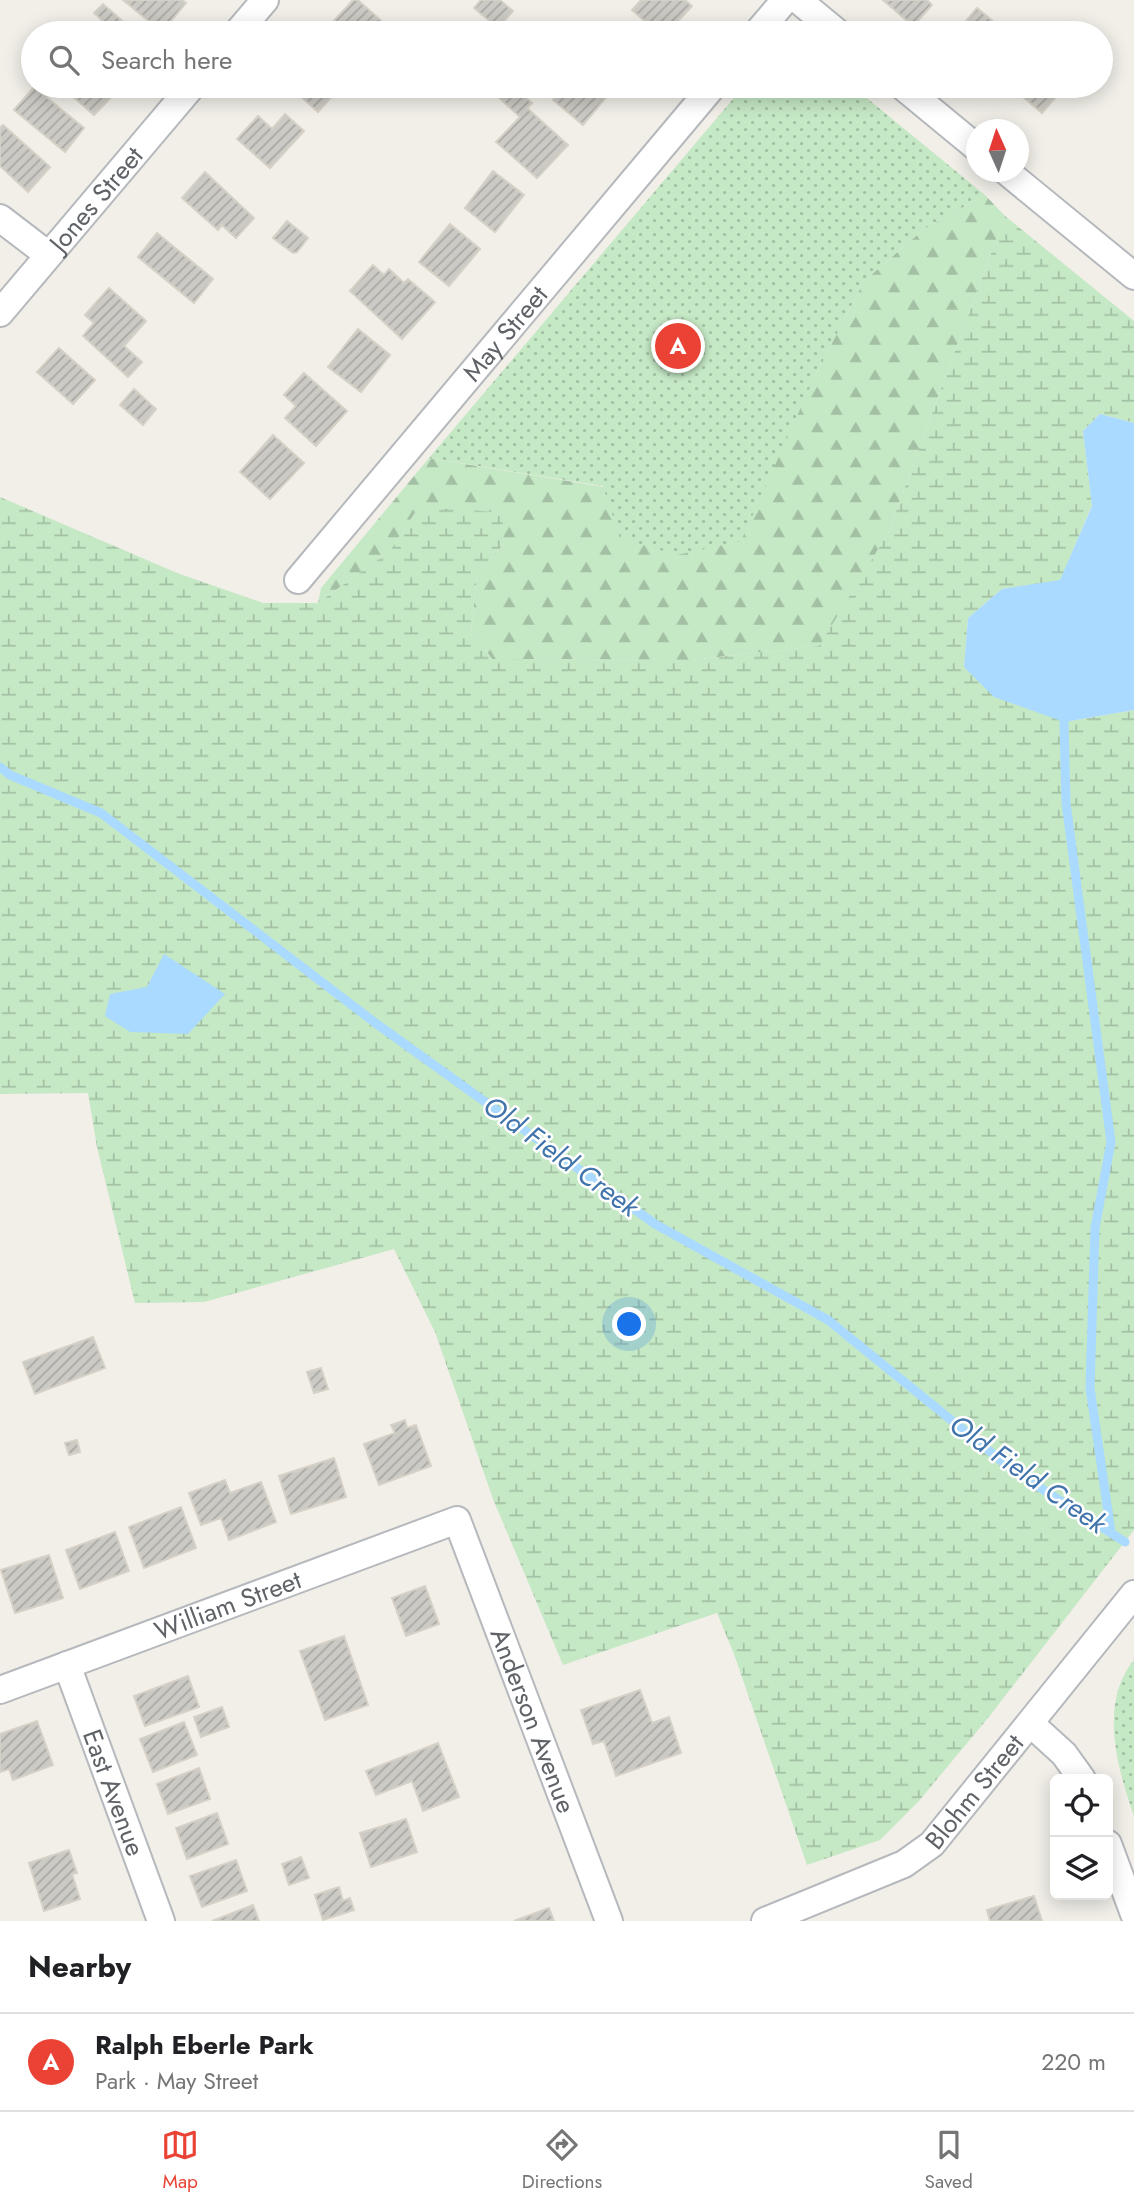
<!DOCTYPE html>
<meta charset="utf-8">
<style>
:root{--surface:#fff;--page:#f6f6f6;--text:#202124;--muted:#757577;--line:#e0e0e0;--accent:#ea4335}
body{margin:0;font-family:Jost,sans-serif;background:var(--page);color:var(--text)}
.controls{position:absolute;right:21px;bottom:21px;display:grid;overflow:hidden;border-radius:10px;box-shadow:0 4px 18px #0003}
.controls button{width:63px;height:63px;display:grid;place-items:center;padding:0;border:0;border-bottom:2px solid var(--line);background:var(--surface);color:var(--text);font:35px sans-serif}
.compass{position:absolute;left:966px;top:119px;width:63px;height:63px;border-radius:50%;background:var(--surface);box-shadow:0 4px 18px #0003;rotate:357deg}
.you{position:absolute;left:630px;top:1325px;width:24px;height:24px;margin:-18px;border:5px solid #fff;border-radius:50%;background:#1a73e8;box-shadow:0 0 0 10px #1a73e833}
.badge{display:grid;place-items:center;width:46px;height:46px;border-radius:50%;background:var(--accent);color:#fff;font-size:23px;font-weight:700}
.pin{position:absolute;translate:-50% -50%;border:4px solid #fff;box-shadow:0 2px 7px #0006}
.list{margin:0;padding:0;list-style:none}
h2{display:flex;justify-content:space-between;align-items:center;height:91px;margin:0;padding:0 28px;font-size:30px}
h2 small{font-size:23px;font-weight:400;color:var(--muted)}
.list li{display:grid;grid-template-columns:46px 1fr auto;gap:21px;align-items:center;box-sizing:border-box;height:98px;padding:0 28px;border-top:2px solid var(--line)}
.list b{display:block;font-size:26px;white-space:nowrap}
.list p{margin:0;font-size:23px;white-space:nowrap;color:var(--muted)}
.list em{font-size:23px;font-style:normal;color:var(--muted)}
.icon{flex:none;width:38px;height:38px;fill:none;stroke:currentColor;stroke-width:2;stroke-linecap:round;stroke-linejoin:round}
.map{position:relative;flex:none;width:1134px;height:1921px;overflow:hidden}
.search{position:absolute;background:var(--surface);box-shadow:0 4px 18px #0003;left:21px;right:21px;top:21px;height:77px;display:flex;align-items:center;gap:18px;box-sizing:border-box;padding:0 24px;border-radius:38px;color:var(--muted);font-size:26px}
.sheet{height:189px;background:var(--surface)}
nav{display:flex;justify-content:space-around;align-items:center;box-sizing:border-box;height:98px;border-top:2px solid var(--line);background:var(--surface);font-size:19px;color:var(--muted)}
nav a{display:grid;justify-items:center;gap:4px}
nav .on{color:var(--accent)}
.map>svg:first-child{display:block}
</style>
<div class="map">
<svg width="1134" height="1921" viewBox="0 0 1134 1921">
<defs>
<pattern id="forest-firs" width="22" height="20" patternUnits="userSpaceOnUse" patternTransform="scale(1.75)"><rect width="22" height="20" fill="#c5e8c5"/><path d="M5 1l3.5 6h-7zM16 11l3.5 6h-7z" fill="#a3c0a4"/></pattern>
<pattern id="wetland-marsh" width="20" height="14" patternUnits="userSpaceOnUse" patternTransform="scale(1.75)"><rect width="20" height="14" fill="#c5e8c5"/><path d="M1 5h8M5 5V1M11 12h8M15 12V8" fill="none" stroke="#a3c0a4"/></pattern>
<pattern id="park-dots" width="8" height="8" patternUnits="userSpaceOnUse" patternTransform="scale(1.75)"><rect width="8" height="8" fill="#c5e8c5"/><path d="M2 2h.1M6 6h.1" fill="none" stroke="#a3c0a4" stroke-width="1.8" stroke-linecap="round"/></pattern>
<pattern id="building-hatch" width="6" height="6" patternUnits="userSpaceOnUse" patternTransform="scale(1.75)"><rect width="6" height="6" fill="#cccac5"/><path d="M-1 1l2-2M0 6l6-6M5 7l2-2" fill="none" stroke="#a9a8a4"/></pattern>
</defs>
<rect width="100%" height="100%" fill="#f1efe8"/>
<!-- forest -->
<path fill="url(#forest-firs)" d="M985 195 1005 216 888 533 820 646 691 660 492 659 471 631 477 574 504 544 415 513 390 551 318 603 321 588 429 458 604 487 620 538 815 376 864 281 924 229Z"/>
<!-- wetland -->
<path fill="url(#wetland-marsh)" d="M1005 216 1134 321V423L1100 414 1083 431 1092 505 1060 581 1002 589 968 618 964 667 1064 722 1134 710V1530L988 1718 918 1802 880 1840 807 1865 734 1654 717 1613 563 1665 493 1499 435 1332 394 1249 204 1302 135 1303 97 1147 88 1093 0 1094V497L177 573 263 603H318L390 551 415 513 452 508 502 513 504 544 477 574 471 631 492 659 691 660 819 646 888 533Z"/>
<!-- park -->
<path fill="url(#park-dots)" d="M744 86H852L985 195 924 229 864 281 815 376 741 541 677 555 620 538 603 486 429 458Z
M1134 1660V1816C1118 1770 1098 1703 1134 1660Z"/>
<!-- water -->
<path fill="#aadaff" d="M1100 414 1134 423V710L1064 722 994 697 964 667 968 618 1002 589 1060 580 1092 506 1083 431Z
M164 954 225 994 188 1034 130 1032 105 1016 110 994 147 987Z"/>
<g fill="none" stroke-linecap="round" stroke-linejoin="round">
<!-- stream -->
<path stroke="#aadaff" stroke-width="9" d="M1064 722 1066 803 1111 1142 1095 1228 1090 1388 1111 1532
M0 767 10 775 101 813 374 1022 655 1224 828 1320 1014 1471 1125 1542"/>
</g>
<!-- building -->
<path fill="url(#building-hatch)" stroke="#d6d1c6" stroke-width="2" d="M123 0H182L186 3 169 23 174 27 169 33H163Z
M353 0H358L388 27 383 33H344L332 23Z
M481 0H500L513 11 498 28 474 8Z
M641 0H685L692 6 667 33H658L632 10Z
M883 0H927L932 5 913 26Z
M103 4 136 33H90L102 20 94 13Z
M977 8 1007 33H956Z
M61 86H111L117 91 94 115Z
M289 86H341L318 112Z
M505 86H513L532 103 527 108 568 145 537 178 496 142 520 117 496 95Z
M565 86H606L612 90 583 125 553 100Z
M1010 86H1065L1042 113Z
M34 87 84 128 65 152 14 110Z
M285 114 304 131 270 168 237 139 258 116 272 129Z
M3 125 50 167 28 192 0 166V128Z
M493 171 524 195 495 232 465 208Z
M205 172 254 218 236 238 222 225 218 230 182 198Z
M287 221 308 238 297 252 293 253 273 238Z
M450 224 480 249 449 286 419 262Z
M157 233 213 279 194 303 138 257Z
M373 265 384 275 389 269 404 283 408 279 435 302 402 339 350 291Z
M109 288 146 321 124 346 142 362 128 377 83 336 94 323 85 315Z
M358 329 390 355 361 392 328 367Z
M59 348 95 380 73 404 37 372Z
M304 373 347 411 316 446 285 418 296 406 284 395Z
M134 389 156 409 143 425 120 405Z
M273 435 304 463 270 499 240 472Z
M93 1337 105 1368 35 1394 23 1362Z
M321 1368 328 1389 314 1393 307 1372Z
M405 1420 407 1428 416 1425 431 1466 379 1485 364 1444 395 1433 391 1425Z
M77 1440 80 1452 69 1455 65 1443Z
M334 1458 346 1497 291 1514 279 1476Z
M225 1480 230 1493 261 1482 276 1522 229 1540 221 1518 201 1525 189 1493Z
M181 1507 196 1548 144 1568 129 1527Z
M115 1532 129 1571 80 1589 66 1550Z
M49 1555 63 1598 15 1613 1 1570Z
M425 1586 439 1624 406 1636 392 1598Z
M344 1636 368 1705 325 1720 300 1651Z
M188 1676 199 1707 145 1726 134 1696Z
M640 1690 652 1723 669 1717 681 1753 616 1776 604 1741 593 1744 581 1710Z
M222 1707 229 1727 201 1737 194 1717Z
M37 1721 53 1765 13 1780 9 1769 0 1772V1734Z
M184 1722 197 1755 153 1772 140 1739Z
M438 1743 459 1797 423 1811 412 1781 376 1795 366 1771Z
M199 1768 210 1799 168 1814 157 1784Z
M217 1813 228 1844 187 1859 176 1828Z
M406 1819 417 1852 371 1867 360 1833Z
M69 1850 77 1873 72 1874 80 1899 44 1911 29 1863Z
M301 1857 309 1878 289 1885 282 1864Z
M236 1860 247 1891 202 1907 190 1876Z
M339 1887 343 1901 350 1898 354 1910 323 1920 315 1895Z
M1034 1896 1042 1921H990L987 1910Z
M253 1905 259 1921H212Z
M549 1908 554 1921H514Z"/>
<g fill="none" stroke-linecap="round" stroke-linejoin="round">
<!-- street casing -->
<g stroke="#b5b8bc" stroke-width="30">
<g id="street">
<path d="M798 0 838 33"/>
<path d="M237 33 265 0"/>
<path d="M757 33 785 0"/>
<path d="M902 86 976 147"/>
<path d="M1007 172 1134 276"/>
<path d="M0 218 47 254"/>
<path id="s1" d="M0 313 192 86"/>
<path id="s2" d="M298 580 713 86"/>
<path id="s3" d="M67 1665 161 1921"/>
<path id="s4" d="M0 1690 457 1520 609 1921"/>
<path d="M1031 1724 1064 1754 1082 1779"/>
<path d="M1108 1844 1134 1914"/>
<path id="s5" d="M765 1921 904 1864 932 1844 1134 1594"/>
</g>
</g>
<!-- street -->
<use href="#street" stroke="#fff" stroke-width="26"/>
</g>
<g text-anchor="middle" dominant-baseline="central" stroke-width="5" stroke-linejoin="round" paint-order="stroke">
<!-- street labels -->
<g font-size="26" fill="#5f6368" stroke="#fff">
<text stroke="none"><textPath href="#s1" startOffset="149">Jones Street</textPath></text>
<text stroke="none"><textPath href="#s2" startOffset="322">May Street</textPath></text>
<text stroke="none"><textPath href="#s4" startOffset="243">William Street</textPath></text>
<text stroke="none"><textPath href="#s4" startOffset="702">Anderson Avenue</textPath></text>
<text stroke="none"><textPath href="#s5" startOffset="252">Blohm Street</textPath></text>
<text stroke="none"><textPath href="#s3" startOffset="136">East Avenue</textPath></text>
</g>
<!-- water labels -->
<g font-size="28" font-style="italic" fill="#4174aa" stroke="#fff">
<text transform="translate(561 1156) rotate(36)">Old Field Creek</text>
<text transform="translate(1028 1474) rotate(35)">Old Field Creek</text>
</g>
</g>
</svg>
<div class="controls">
<button><svg class="icon" aria-label="locate" viewBox="0 0 24 24"><circle cx="12" cy="12" r="6"/><path d="M12 2v4M12 18v4M2 12h4M18 12h4"/></svg></button>
<button><svg class="icon" aria-label="layers" viewBox="0 0 24 24"><path d="M12 4l9 5-9 5-9-5zM3 14l9 5 9-5"/></svg></button>
</div>
<svg class="compass" viewBox="-18 -18 36 36"><path d="M0-13l5 13h-10z" fill="#e53935"/><path d="M0 13l5-13h-10z" fill="#757577"/></svg>
<div class="you"></div>
<div class="pin badge" style="left:678px;top:346px">A</div>
<div class="search"><svg class="icon" aria-label="search" viewBox="0 0 24 24"><circle cx="10" cy="10" r="6"/><path d="M15 15l6 6"/></svg>Search here</div>
</div>
<section class="sheet">
<h2>Nearby<small></small></h2>
<ul class="list">
<li><span class="badge">A</span><div><b>Ralph Eberle Park</b><p>Park · May Street</p></div><em>220 m</em></li>
</ul>
</section>
<nav>
<a class="on"><svg class="icon" aria-label="map" viewBox="0 0 24 24"><path d="M3 6l6-2 6 2 6-2v14l-6 2-6-2-6 2zM9 4v14M15 6v14"/></svg>Map</a>
<a><svg class="icon" aria-label="directions" viewBox="0 0 24 24"><path d="M12 3l9 9-9 9-9-9zM9 14v-3h6M13 9l2 2-2 2"/></svg>Directions</a>
<a><svg class="icon" aria-label="saved" viewBox="0 0 24 24"><path d="M7 4h10v16l-5-4-5 4z"/></svg>Saved</a>
</nav>
